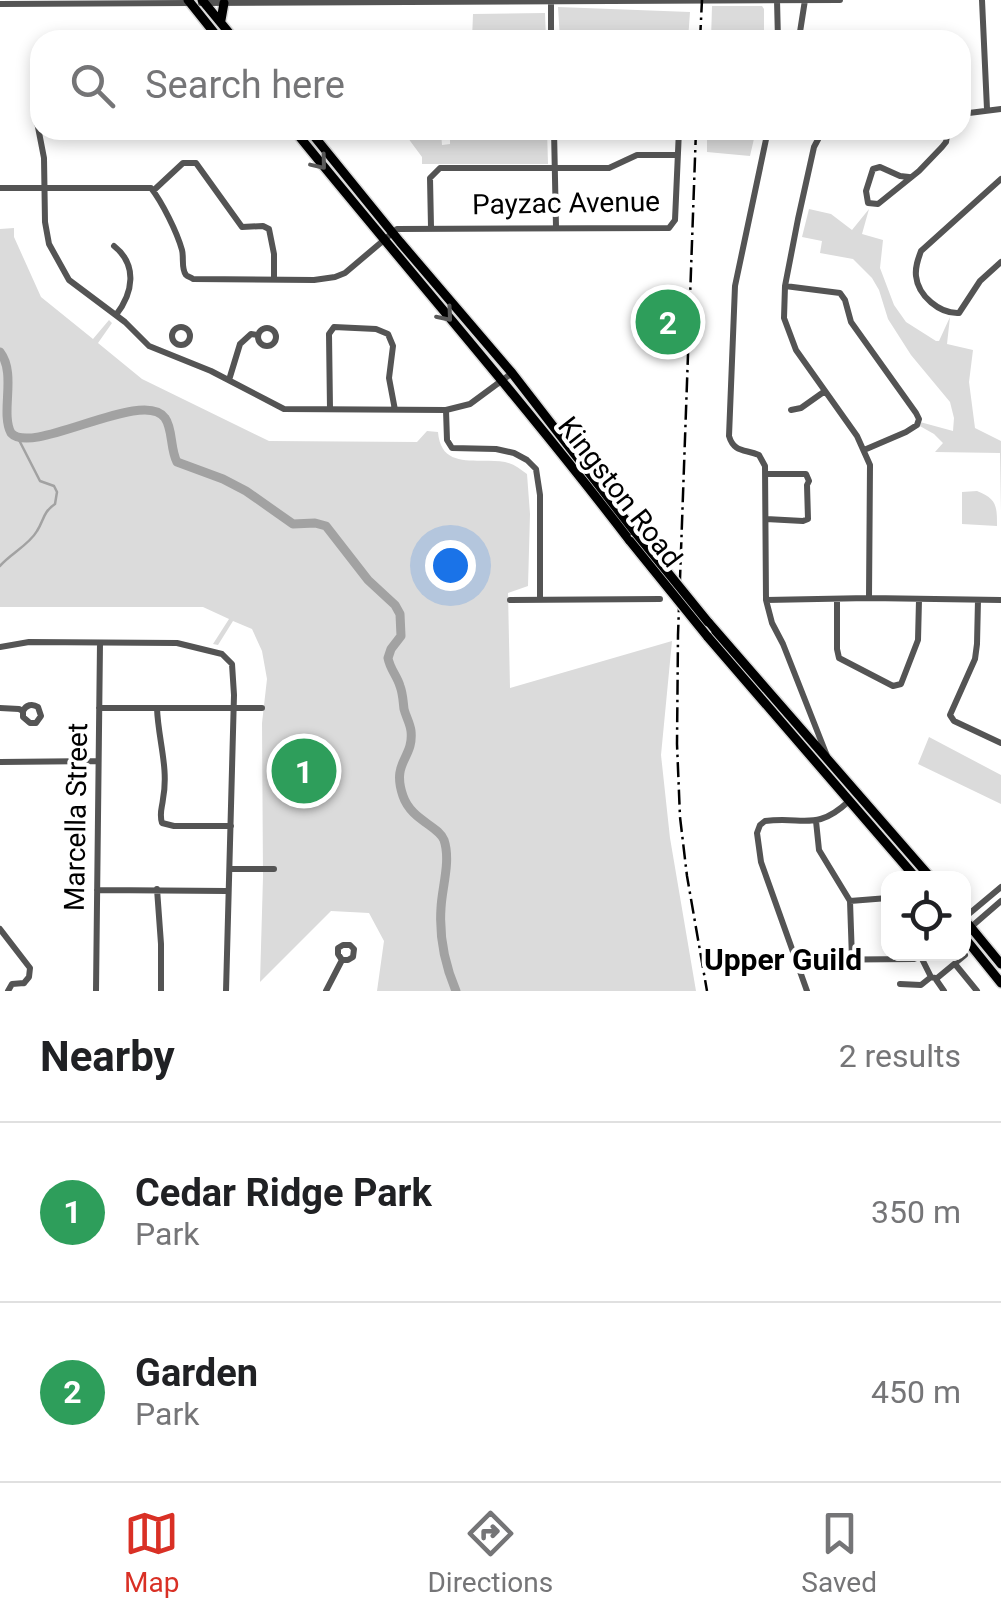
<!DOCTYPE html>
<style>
:root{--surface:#fff;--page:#f6f6f6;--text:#202124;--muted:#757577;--line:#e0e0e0;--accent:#d93025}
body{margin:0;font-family:Roboto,sans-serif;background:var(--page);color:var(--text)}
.controls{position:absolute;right:30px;bottom:30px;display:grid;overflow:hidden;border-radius:20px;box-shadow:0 5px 15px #0003}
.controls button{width:90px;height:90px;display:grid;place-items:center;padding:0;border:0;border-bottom:2px solid var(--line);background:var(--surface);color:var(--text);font:50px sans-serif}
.you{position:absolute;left:450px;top:565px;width:35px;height:35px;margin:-25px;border:8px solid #fff;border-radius:50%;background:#1a73e8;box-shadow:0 0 0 15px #1a73e833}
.badge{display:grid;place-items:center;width:65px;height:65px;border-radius:50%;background:var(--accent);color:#fff;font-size:32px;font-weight:700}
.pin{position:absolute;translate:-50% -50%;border:5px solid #fff;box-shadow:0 2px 10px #0006}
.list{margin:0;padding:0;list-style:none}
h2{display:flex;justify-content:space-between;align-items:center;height:130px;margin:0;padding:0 40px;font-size:42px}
h2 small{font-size:32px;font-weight:400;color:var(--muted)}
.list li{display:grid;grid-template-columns:65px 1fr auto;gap:30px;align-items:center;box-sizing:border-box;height:180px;padding:0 40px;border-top:2px solid var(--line)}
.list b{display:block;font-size:38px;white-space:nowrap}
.list p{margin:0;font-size:32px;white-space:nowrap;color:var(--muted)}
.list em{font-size:32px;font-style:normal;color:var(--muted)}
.icon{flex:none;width:55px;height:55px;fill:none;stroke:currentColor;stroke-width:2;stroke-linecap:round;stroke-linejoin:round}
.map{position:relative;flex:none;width:1001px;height:991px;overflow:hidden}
.search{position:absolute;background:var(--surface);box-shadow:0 5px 15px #0003;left:30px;right:30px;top:30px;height:110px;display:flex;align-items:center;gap:25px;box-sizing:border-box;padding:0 35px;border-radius:30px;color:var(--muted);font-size:38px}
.sheet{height:490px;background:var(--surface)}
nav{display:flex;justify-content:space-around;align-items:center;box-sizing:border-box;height:140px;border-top:2px solid var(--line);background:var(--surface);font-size:28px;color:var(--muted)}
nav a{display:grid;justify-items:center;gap:5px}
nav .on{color:var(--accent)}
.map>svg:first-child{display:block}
</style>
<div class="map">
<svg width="1001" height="991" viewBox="0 0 1001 991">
<rect width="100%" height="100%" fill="#fff"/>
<!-- green -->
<path fill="#dbdbdb" d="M712 6H762L764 9V40H711Z
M558 7 690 12 688 40H560Z
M545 13 546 40H472L473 14Z
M402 130 415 133H441L442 145 450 144V135L477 134 478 130H547L548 164H422V157Z
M707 130H756L750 156 707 152Z
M809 209 831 214 852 230 869 209 862 234 883 240 880 268 894 305 906 322 936 341H939L950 317 947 344 973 350 969 382 975 428 1001 441V511L1000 453 935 452 943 443 934 434 918 425 920 422 953 431 954 418 950 402 911 355 888 319 879 290 872 278 853 259 820 253 822 241 802 237Z
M14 228V237L41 297 93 339 109 320 112 323 98 343 142 379 269 441 417 442 427 431 438 432C441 471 478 457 505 462 514 464 520 469 527 474L530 514 528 586 508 593 510 688 672 641 661 755 670 838 696 991H377L384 941 369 913 331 911 260 982 263 877 262 723 267 679 262 651 252 629 233 621 218 645 213 644 229 619 203 607H0V229Z
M977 491C997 499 997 506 997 526L962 524V492Z
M929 737 1001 775V804L918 764Z"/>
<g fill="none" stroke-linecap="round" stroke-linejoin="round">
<!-- stream -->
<path stroke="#a2a2a2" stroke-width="2.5" d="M0 566C10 554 29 545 37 531 44 520 43 512 55 504L57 492 54 486 40 481 18 438"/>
<!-- river -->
<path stroke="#a2a2a2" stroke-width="9" d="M0 352C17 374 0 412 11 433 32 457 144 387 165 418 173 429 170 449 177 462L223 479 246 491 293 524 315 523 326 526 368 580 395 605 400 614 401 636 391 649 388 658C390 669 397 676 400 686 403 694 403 701 404 709 406 717 410 723 411 731 414 759 391 761 403 796 411 820 439 826 444 840 451 861 442 887 441 908 439 937 445 965 456 991"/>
<!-- major casing -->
<g stroke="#dbdbdb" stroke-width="12">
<path id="major" d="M188 0 220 40
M202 0 235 40
M221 20 224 3
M294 130C405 267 522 400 630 541
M309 130 400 242 512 373 635 532
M708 622 931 878
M707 636 916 878
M964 919 1001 964
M964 937 1001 983"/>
</g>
<!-- minor -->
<path stroke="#545454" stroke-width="6" d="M777 0 778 40
M982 0 987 109
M201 3 840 0
M0 4 189 3
M551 40V1
M802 40 800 32 805 0
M40 88 37 90V122L44 158 45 222 49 244 69 280 125 322 149 346 211 371 284 409 446 410 470 404 512 373
M961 114 1001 109
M554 130 556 227
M768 130 735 286 729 436C734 453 745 449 759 455L765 466 766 600 772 623 783 644 829 761
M823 130 814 147 798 219 785 286 784 318 796 350 857 436 870 465 869 598
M909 177 900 176 880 167 873 169 866 191 868 203 878 204 919 171 942 147 946 142 948 130
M1001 179 921 251C918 259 915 267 916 276 918 296 940 314 959 313L980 281 1001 262
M0 188H151C162 202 177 232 182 250 184 257 181 269 186 275 188 277 191 277 193 279L314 280 335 277 345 273 397 229 669 228 675 220 679 130
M154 190 183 163H196L242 227 263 226 269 229 274 254V279
M431 227 430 178 440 168H609L637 155H677
M114 246C138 265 133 293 116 315
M785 286 840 293 845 300 851 322 916 413 919 419 917 425 906 432 864 450
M172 336a9 9 0 1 1 18 0a9 9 0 1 1-18 0Z
M258 337a9 9 0 1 1 18 0a9 9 0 1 1-18 0Z
M229 380 240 344 251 334 258 335
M330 409 329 334 334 327 376 329 388 334 393 346 389 378 395 410
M446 410 447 440 452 448 496 449 514 453 527 460 536 469 540 495V599
M791 410 801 408 825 391
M766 519 803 521 808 519 807 485 809 481 806 474H766
M510 600 660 599
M766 600 869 598 1001 600
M837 600V649L839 658 893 686 901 684 918 640 919 600
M978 600 977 644 975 659 950 715 954 721 1001 743
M0 647 29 642 177 643 222 654 232 664 234 695 226 991
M0 708 19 709 23 711C26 705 32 703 38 707L41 716 36 723H30L23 717V711
M99 708H262
M157 708C158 739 169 768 163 799 162 809 159 813 162 823L174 826H231
M0 762 98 761
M816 821 819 850 850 901 852 959
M230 869H274
M157 889 161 944V991
M97 890 227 891
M850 901 888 898
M964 918 1001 887
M964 927H971L1001 901
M0 929 30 968 29 977 24 983
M921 957 931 977 935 978 944 991
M796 960 914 959 926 954
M955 964 977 991
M936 979 965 955
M900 984 921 985 931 977
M8 991 12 984 24 983
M96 991 100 643
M326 991 342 960 338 954V948L343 945H350L354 949 353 957 348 960H342
M807 991 761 862 757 833 760 825 765 821C804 816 816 832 849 801"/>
<!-- major -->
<use href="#major" stroke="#000" stroke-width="9"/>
<!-- rail -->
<path stroke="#000" stroke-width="2.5" stroke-dasharray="15 5 2.5 5" stroke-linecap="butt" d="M700 40 702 0
M696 130 678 635 677 744 680 817 687 876 707 991"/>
<!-- major-bridge casing -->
<g stroke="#dbdbdb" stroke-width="12" stroke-linecap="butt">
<path id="major-bridge" d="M635 532 708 622
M630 541 707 636"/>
</g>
<!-- major-bridge -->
<use href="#major-bridge" stroke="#000" stroke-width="9"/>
</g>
<!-- one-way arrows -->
<defs><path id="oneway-chevron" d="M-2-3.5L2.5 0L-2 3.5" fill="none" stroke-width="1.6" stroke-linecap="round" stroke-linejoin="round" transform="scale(2.5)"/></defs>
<g stroke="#595959">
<use href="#oneway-chevron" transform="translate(320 163) rotate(51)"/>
<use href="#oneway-chevron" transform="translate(446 315) rotate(50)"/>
</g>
<g text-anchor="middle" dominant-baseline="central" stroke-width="8" stroke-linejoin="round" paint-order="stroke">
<!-- street labels -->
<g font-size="28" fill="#000" stroke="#fff">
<text transform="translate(566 203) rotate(-1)">Payzac Avenue</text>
<text transform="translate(620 492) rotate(52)">Kingston Road</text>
<text transform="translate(76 817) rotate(-89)">Marcella Street</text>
</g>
<!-- neighbourhood labels -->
<g font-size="30" font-weight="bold" fill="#000" stroke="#fff">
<text x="783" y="959">Upper Guild</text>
</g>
</g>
</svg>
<div class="controls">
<button><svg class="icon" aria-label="locate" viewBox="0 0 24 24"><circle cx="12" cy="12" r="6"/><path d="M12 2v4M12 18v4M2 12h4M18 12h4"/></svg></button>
</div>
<div class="you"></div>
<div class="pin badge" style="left:304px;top:771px;background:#2e9e5b">1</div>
<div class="pin badge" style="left:668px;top:322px;background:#2e9e5b">2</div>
<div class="search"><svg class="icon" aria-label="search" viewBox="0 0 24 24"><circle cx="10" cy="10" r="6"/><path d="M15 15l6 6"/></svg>Search here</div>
</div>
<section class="sheet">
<h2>Nearby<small>2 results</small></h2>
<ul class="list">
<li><span class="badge" style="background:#2e9e5b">1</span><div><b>Cedar Ridge Park</b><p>Park</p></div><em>350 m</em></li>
<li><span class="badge" style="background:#2e9e5b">2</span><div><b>Garden</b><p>Park</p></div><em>450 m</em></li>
</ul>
</section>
<nav>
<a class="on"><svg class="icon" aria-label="map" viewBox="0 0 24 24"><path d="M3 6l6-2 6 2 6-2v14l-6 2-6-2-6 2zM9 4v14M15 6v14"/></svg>Map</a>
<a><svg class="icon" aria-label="directions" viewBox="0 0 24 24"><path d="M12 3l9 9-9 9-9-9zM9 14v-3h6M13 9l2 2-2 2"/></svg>Directions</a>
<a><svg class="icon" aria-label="saved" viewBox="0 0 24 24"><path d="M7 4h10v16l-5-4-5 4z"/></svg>Saved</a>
</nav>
